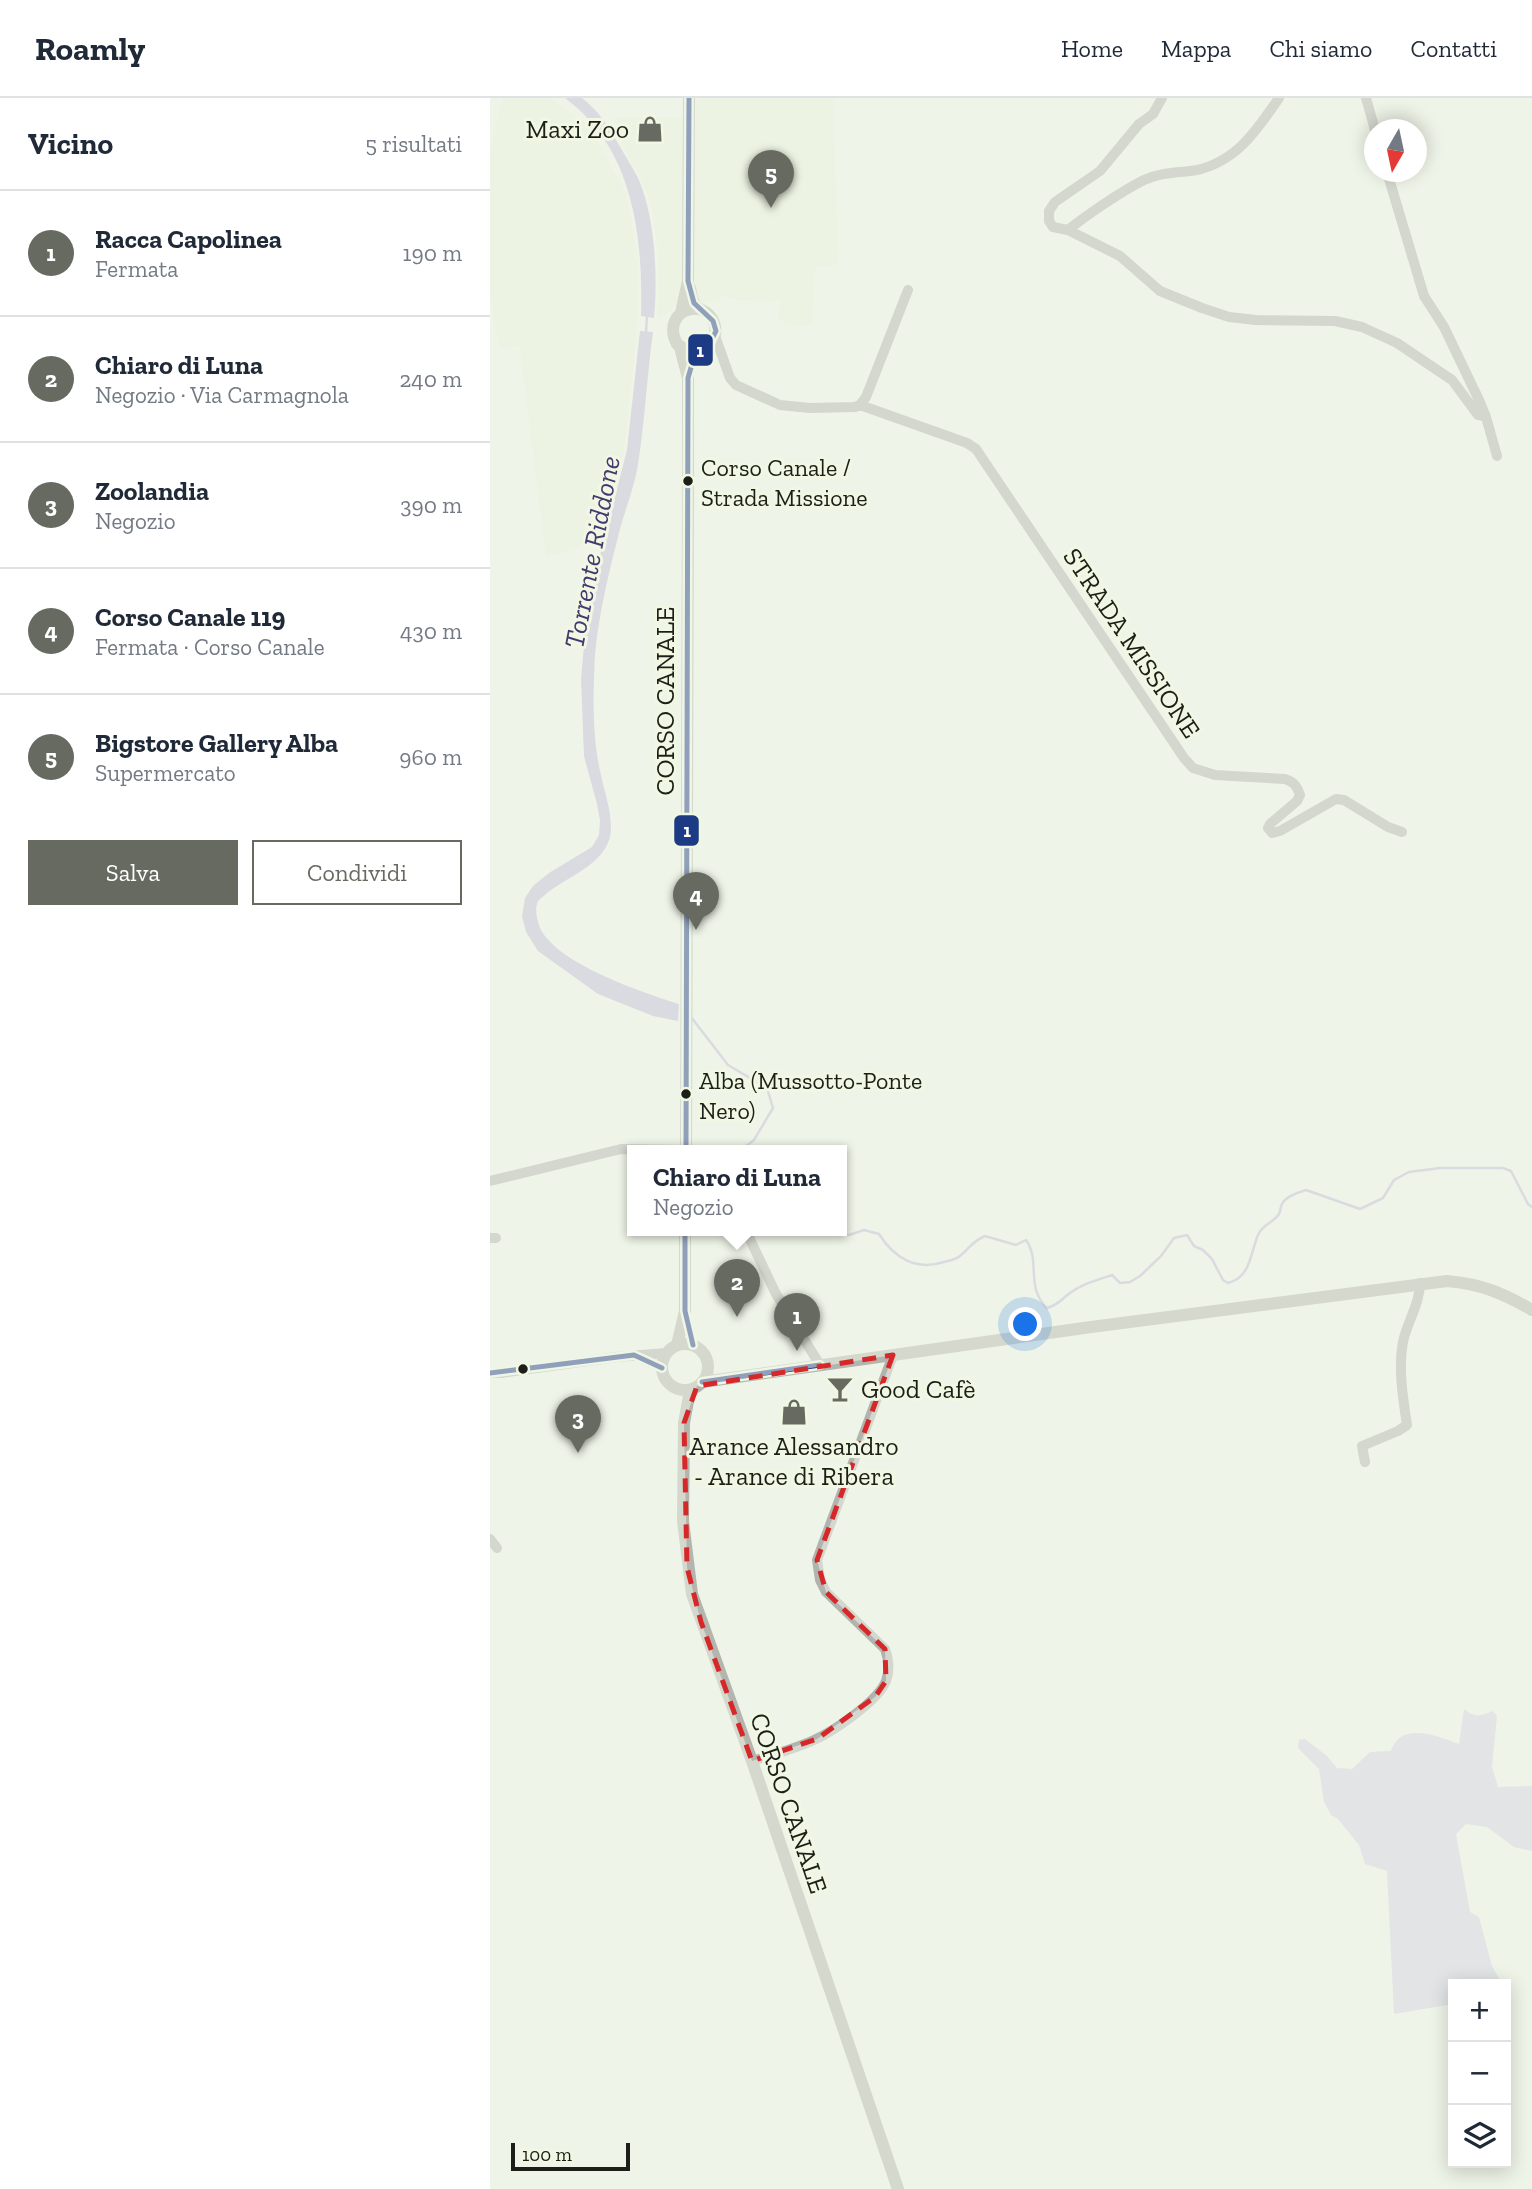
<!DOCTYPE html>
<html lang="it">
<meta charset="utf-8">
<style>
:root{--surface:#fff;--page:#f6f6f7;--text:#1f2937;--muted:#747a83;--line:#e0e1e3;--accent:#666a61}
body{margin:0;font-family:"Zilla Slab",serif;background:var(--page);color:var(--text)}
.controls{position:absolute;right:21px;bottom:21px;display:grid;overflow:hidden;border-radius:0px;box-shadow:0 4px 18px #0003}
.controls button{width:63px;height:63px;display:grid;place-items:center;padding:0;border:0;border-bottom:2px solid var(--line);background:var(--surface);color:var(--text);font:35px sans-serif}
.compass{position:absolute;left:874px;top:21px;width:63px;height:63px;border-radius:50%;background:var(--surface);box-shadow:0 4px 18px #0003;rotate:189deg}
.scale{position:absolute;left:21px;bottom:18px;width:119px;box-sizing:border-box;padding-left:7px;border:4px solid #1c1f18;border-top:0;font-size:19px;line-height:24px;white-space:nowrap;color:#1c1f18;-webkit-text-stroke:5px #f0f8e4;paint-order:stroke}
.you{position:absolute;left:536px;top:1227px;width:24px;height:24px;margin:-18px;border:5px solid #fff;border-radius:50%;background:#1a73e8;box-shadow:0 0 0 10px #1a73e833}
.badge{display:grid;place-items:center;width:46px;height:46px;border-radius:50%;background:var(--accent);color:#fff;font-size:23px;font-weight:700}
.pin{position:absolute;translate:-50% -58px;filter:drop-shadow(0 2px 4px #0008)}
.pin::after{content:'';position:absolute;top:37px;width:24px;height:21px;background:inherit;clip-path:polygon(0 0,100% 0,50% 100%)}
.popup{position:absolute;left:137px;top:1047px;width:220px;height:91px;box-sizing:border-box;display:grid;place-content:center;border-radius:0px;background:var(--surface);filter:drop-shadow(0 2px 5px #0005);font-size:23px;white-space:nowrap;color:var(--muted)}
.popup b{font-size:26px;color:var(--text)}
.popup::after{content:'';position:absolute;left:50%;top:100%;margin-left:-14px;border:14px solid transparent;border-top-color:var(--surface)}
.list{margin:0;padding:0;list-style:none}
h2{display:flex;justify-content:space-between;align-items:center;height:91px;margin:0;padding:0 28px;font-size:30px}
h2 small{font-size:23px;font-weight:400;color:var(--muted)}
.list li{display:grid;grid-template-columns:46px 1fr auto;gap:21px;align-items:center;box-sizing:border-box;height:126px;padding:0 28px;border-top:2px solid var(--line)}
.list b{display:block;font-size:26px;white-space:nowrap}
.list p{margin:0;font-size:23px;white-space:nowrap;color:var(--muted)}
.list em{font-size:23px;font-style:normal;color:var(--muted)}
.actions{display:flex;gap:14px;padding:21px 28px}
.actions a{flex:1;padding:16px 0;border:2px solid var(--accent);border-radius:0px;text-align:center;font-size:24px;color:var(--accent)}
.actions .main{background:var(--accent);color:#fff}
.icon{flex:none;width:38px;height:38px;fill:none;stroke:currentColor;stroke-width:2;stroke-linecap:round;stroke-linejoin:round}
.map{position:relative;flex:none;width:1042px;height:2091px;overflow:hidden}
header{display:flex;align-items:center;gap:42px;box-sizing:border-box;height:98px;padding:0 35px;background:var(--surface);border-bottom:2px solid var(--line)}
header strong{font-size:33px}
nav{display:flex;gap:38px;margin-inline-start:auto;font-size:24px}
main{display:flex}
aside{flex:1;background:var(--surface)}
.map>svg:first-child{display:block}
</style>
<header>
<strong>Roamly</strong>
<nav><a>Home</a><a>Mappa</a><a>Chi siamo</a><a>Contatti</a></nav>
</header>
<main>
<aside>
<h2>Vicino<small>5 risultati</small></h2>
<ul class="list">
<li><span class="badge">1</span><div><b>Racca Capolinea</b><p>Fermata</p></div><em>190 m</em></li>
<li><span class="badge">2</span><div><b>Chiaro di Luna</b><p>Negozio · Via Carmagnola</p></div><em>240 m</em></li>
<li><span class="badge">3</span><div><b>Zoolandia</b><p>Negozio</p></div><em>390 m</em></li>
<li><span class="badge">4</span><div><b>Corso Canale 119</b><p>Fermata · Corso Canale</p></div><em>430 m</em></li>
<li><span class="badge">5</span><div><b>Bigstore Gallery Alba</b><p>Supermercato</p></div><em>960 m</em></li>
</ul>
<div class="actions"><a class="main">Salva</a><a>Condividi</a></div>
</aside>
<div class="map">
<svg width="1042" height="2091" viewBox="0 0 1042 2091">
<rect width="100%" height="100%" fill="#eff4e8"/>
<!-- built -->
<path fill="#e8f1dc" d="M12 0H61L92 23 101 32 136 95 143 131 148 168 146 243 134 352 110 442 56 459 30 248 10 252 0 197V55Z
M207 0H343L348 167 325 169 321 227H297L289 221 290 203 248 202 233 198 227 203 210 205 188 204 175 218 167 219 169 162 162 110 152 83 127 36 125 20H206Z"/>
<!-- forest -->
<path fill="#d2d1e4" d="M974 1611C985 1620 991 1618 1003 1613L1007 1618 1002 1669 1008 1689 1042 1688V1753L1024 1749 997 1729 976 1726 966 1736 980 1814 989 1819 1002 1868 1012 1886H963V1906L904 1916 897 1773 875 1766 869 1747 848 1721 841 1717 834 1704 829 1671 808 1650 809 1642 815 1641 837 1658 847 1670 862 1671 880 1654 901 1653C911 1623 946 1638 969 1646Z"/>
<!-- water -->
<path fill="#bfbcd7" d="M75 0H92C109 13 118 28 129 47 135 58 142 68 148 80 165 117 168 179 164 220L151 218C153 138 144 51 75 0Z
M150 233 163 234C157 278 155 322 148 366 145 386 137 407 131 427 120 470 109 513 105 557 103 594 102 636 110 673 114 693 121 710 121 730 121 764 80 777 57 795 53 799 48 801 47 806 45 812 47 821 49 827 61 864 154 895 189 906L188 923 163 918 108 896 48 853 36 834 32 818 35 800 43 788 59 775 102 749 109 737 110 723 107 706 94 658 91 581 96 525 105 477 137 352Z"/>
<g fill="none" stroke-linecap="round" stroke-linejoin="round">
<!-- stream -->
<path stroke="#bfbcd7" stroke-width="2.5" d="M156 235 157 217
M201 919 238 967 277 990 283 1010 264 1042 250 1053
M331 1133 359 1137 374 1132 389 1136C404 1160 426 1173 454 1164 459 1163 466 1161 470 1158 481 1149 480 1145 495 1138L526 1147 536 1142C551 1163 535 1189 557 1210 570 1206 570 1202 580 1195 592 1186 607 1182 622 1177L630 1185 640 1184 650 1178 671 1158 684 1140 697 1137 704 1148 713 1152 722 1161 733 1182 738 1185C762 1179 760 1153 769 1135 774 1126 784 1124 789 1116 791 1113 790 1109 792 1106 796 1098 808 1095 816 1092L870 1111 893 1100 904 1082 919 1074 950 1070H1013L1021 1073 1038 1106 1042 1109"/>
<!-- minor -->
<path stroke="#b1b3af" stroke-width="10" d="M672 0 663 16 649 26 610 73 565 104 559 113V123L563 129 578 132C598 116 632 93 654 82 671 74 689 75 707 72 747 63 767 32 789 0
M876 0 885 32
M897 74 934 198 954 229 989 302 996 319 1007 358
M578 132 630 158 670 193 712 210 739 219 766 222 845 223 872 229 907 245 962 282 988 317 996 319
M225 238 240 280 246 287 290 307 320 310 365 309 370 307 376 299 418 192
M370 307 477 345 486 351 694 660 703 670 725 677 795 681C804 684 807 688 810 697L807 703 780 726 778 730 782 735 790 733 846 701 854 702 898 729 912 734
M0 1083 131 1051 196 1052
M256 1133 286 1196 330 1267
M0 1140H6
M151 1260 172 1270
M0 1275H11L127 1259 176 1255
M875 1364 872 1348 908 1333 917 1327C913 1301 908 1270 913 1244 917 1224 930 1206 930 1185
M0 1441 7 1450
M262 1663C283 1657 304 1651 324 1642 344 1633 388 1603 396 1583 400 1572 399 1562 395 1551L336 1494 330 1482 327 1462 403 1257"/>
<!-- major -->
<path stroke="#b3b5ae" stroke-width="12" d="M200 190C201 196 202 202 205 207 209 212 214 212 219 217 231 229 225 250 209 253 200 255 194 251 187 246 177 228 187 209 209 211
M191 215 198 183 199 0
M190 249 198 280V385L196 1053
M172 1269a23 23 0 1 1 46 0a23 23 0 1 1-46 0Z
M187 1247 195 1213V1133
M212 1284 601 1229 957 1183C991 1186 1013 1195 1042 1212
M204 1290 199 1298 194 1325 193 1423 202 1496 262 1663 408 2091"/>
<!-- bus-1 casing -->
<g stroke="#f0f8e4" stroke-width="10">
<path id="bus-1" d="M196 1053 198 280 205 256 220 245 226 233 223 223 204 205 198 183 199 0
M195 1133V1213L203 1247
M0 1275 144 1257 172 1270
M212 1284 330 1267"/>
</g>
<!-- bus-1 -->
<use href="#bus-1" stroke="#1d3b85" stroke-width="5"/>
</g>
<!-- marked area -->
<path d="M0 0H1042V2091H0ZM403 1257 327 1462 336 1494 395 1551 396 1583 385 1599 327 1641 262 1663 211 1524 197 1469 194 1325 207 1288Z" fill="#eff4e8" fill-opacity=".55" fill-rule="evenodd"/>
<path fill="none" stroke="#d62828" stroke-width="5" stroke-dasharray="14 9" stroke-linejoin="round" d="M403 1257 327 1462 336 1494 395 1551 396 1583 385 1599 327 1641 262 1663 211 1524 197 1469 194 1325 207 1288Z"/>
<!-- icons -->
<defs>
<g id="shop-bare" transform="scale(2.1)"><path d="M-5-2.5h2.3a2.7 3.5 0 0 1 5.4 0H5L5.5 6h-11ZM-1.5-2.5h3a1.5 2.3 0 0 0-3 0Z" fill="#666a61" stroke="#f0f8e4" stroke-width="2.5" paint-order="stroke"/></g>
<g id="bar-bare" transform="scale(2.1)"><path d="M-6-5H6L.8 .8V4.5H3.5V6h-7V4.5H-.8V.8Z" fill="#666a61" stroke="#f0f8e4" stroke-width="2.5" paint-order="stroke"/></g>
</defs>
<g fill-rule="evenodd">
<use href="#shop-bare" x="160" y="31"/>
<use href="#bar-bare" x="350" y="1291"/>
<use href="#shop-bare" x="304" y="1314"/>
</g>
<!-- markers -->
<g fill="#1c1f18" stroke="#f0f8e4" stroke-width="2.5">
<circle cx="198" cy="383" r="6"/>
<circle cx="196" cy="996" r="6"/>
<circle cx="33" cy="1271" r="6"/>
</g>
<g text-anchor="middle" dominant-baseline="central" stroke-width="6" stroke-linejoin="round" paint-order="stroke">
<!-- bus labels -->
<g font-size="24" fill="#1c1f18" stroke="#f0f8e4" text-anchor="start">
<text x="211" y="369">Corso Canale /<tspan x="211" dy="30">Strada Missione</tspan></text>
<text x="209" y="982">Alba (Mussotto-Ponte<tspan x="209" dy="30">Nero)</tspan></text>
</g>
<!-- poi labels -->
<g font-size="26" fill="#1c1f18" stroke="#f0f8e4" text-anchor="end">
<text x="139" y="31">Maxi Zoo</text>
<text x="371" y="1291" text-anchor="start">Good Cafè</text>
<text x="304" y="1348" text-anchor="middle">Arance Alessandro<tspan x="304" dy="30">- Arance di Ribera</tspan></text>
</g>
<!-- street labels -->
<g font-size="26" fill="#1c1f18" stroke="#f0f8e4">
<text transform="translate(642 545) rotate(56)">STRADA MISSIONE</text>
<text transform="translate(175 603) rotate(-90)">CORSO CANALE</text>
<text transform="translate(299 1705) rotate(71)">CORSO CANALE</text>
</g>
<!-- water labels -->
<g font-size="28" font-style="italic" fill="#453970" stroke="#f0f8e4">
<text transform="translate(102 454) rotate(-79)">Torrente Riddone</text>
</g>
</g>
<g stroke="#f0f8e4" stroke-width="2.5">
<rect x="197" y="235" width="27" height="34" rx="7" fill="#1d3b85"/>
<rect x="183" y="716" width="27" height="33" rx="7" fill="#1d3b85"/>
</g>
<g font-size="19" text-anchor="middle" font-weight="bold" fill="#fff">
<text x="210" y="259">1</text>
<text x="197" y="739">1</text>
</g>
</svg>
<div class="controls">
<button>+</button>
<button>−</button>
<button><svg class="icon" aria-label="layers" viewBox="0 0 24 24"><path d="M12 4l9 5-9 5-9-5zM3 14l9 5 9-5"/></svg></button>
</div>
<svg class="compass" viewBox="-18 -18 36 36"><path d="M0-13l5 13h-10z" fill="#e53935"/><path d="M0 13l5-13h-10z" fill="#747a83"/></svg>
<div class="scale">100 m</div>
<div class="you"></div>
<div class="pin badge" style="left:307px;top:1253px">1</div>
<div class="pin badge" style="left:247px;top:1219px">2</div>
<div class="popup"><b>Chiaro di Luna</b>Negozio</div>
<div class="pin badge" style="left:88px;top:1355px">3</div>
<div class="pin badge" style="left:206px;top:832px">4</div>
<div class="pin badge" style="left:281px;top:110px">5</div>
</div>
</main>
